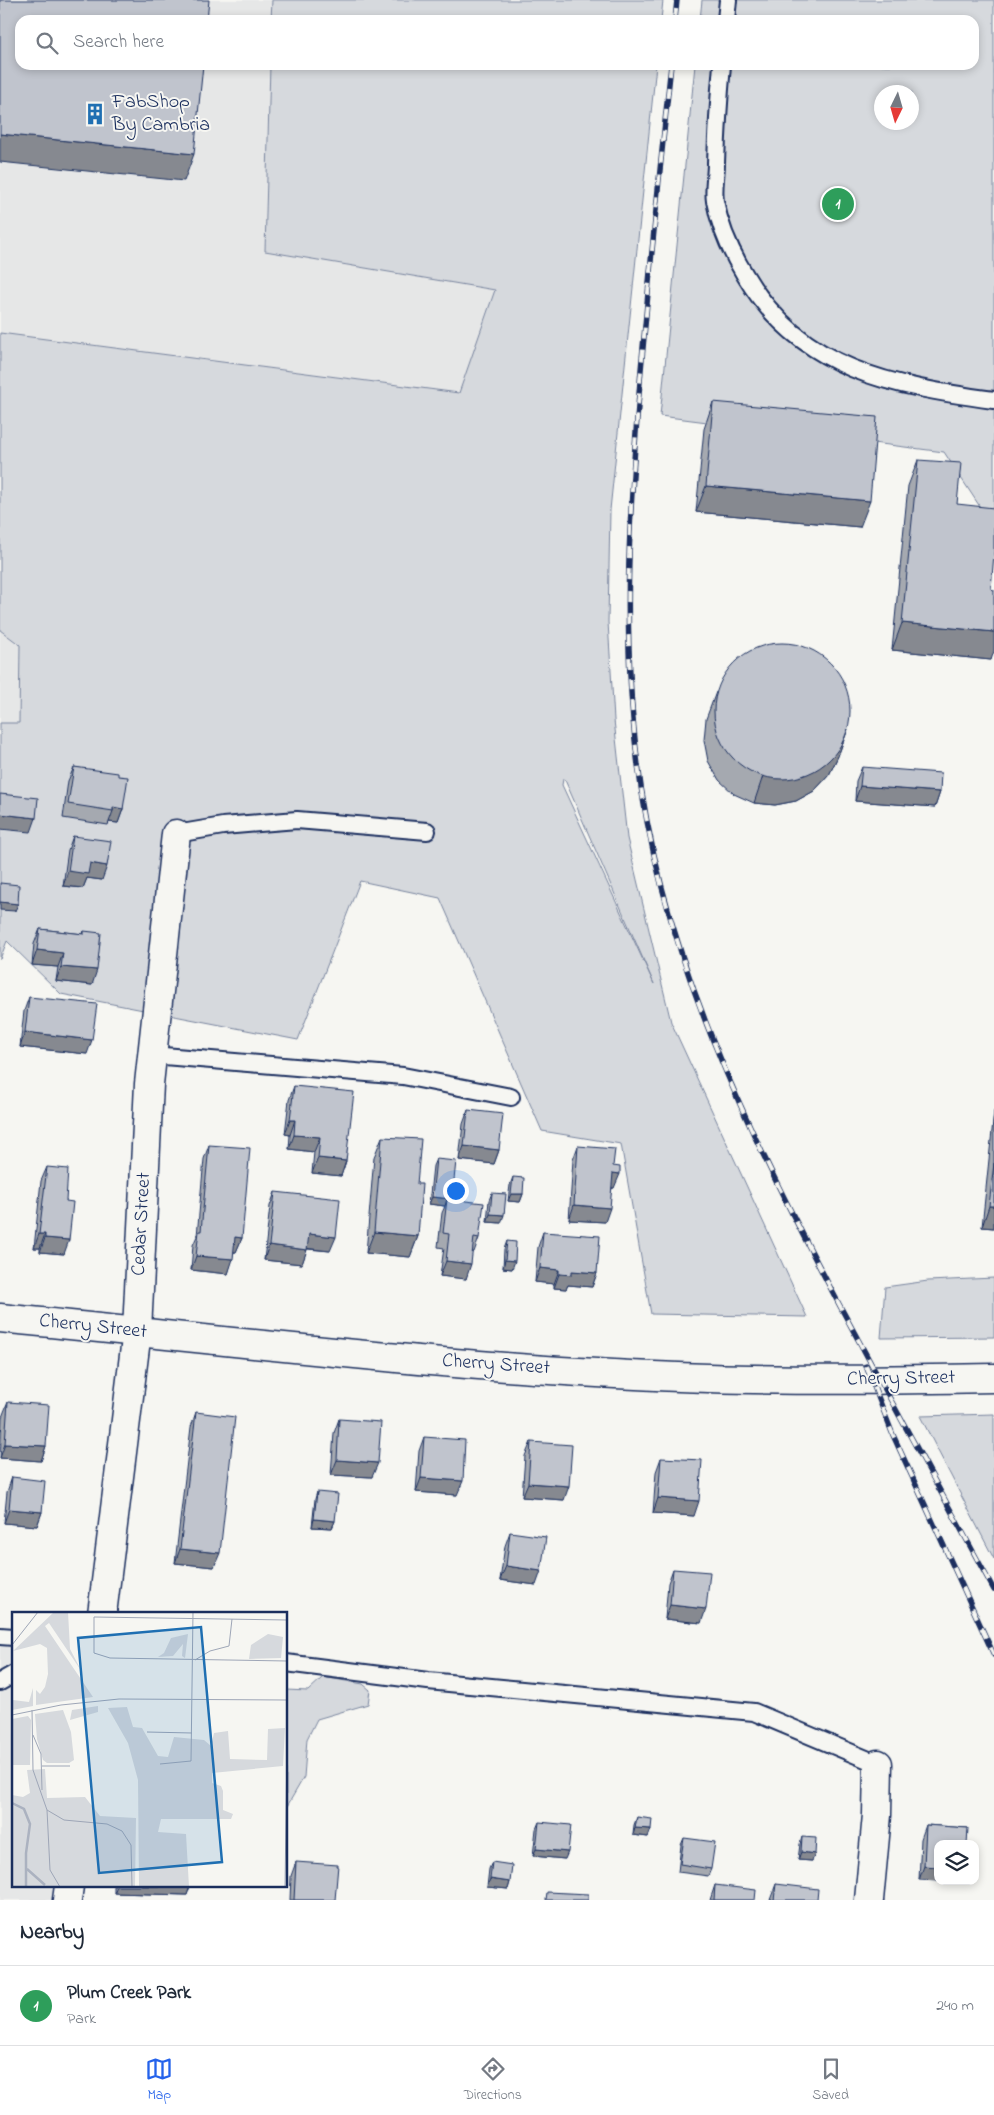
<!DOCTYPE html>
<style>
:root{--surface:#fff;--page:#f2f2f3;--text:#1f2937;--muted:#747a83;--line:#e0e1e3;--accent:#2563eb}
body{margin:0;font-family:"Indie Flower",sans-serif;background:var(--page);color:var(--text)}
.controls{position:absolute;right:15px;bottom:15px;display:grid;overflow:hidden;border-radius:10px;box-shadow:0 2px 8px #0003}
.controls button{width:45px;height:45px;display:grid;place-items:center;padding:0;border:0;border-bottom:1px solid var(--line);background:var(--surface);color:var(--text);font:25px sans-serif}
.compass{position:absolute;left:874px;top:85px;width:45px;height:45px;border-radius:50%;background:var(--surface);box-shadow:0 2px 8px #0003;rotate:185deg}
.you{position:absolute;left:455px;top:1190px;width:18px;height:18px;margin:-12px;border:4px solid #fff;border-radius:50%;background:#1a73e8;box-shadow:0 0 0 8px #1a73e833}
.badge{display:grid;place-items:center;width:32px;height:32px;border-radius:50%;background:var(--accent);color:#fff;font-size:16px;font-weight:700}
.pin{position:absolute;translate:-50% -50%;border:2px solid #fff;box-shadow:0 1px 5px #0006}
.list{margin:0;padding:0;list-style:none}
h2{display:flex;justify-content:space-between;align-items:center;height:65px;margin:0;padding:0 20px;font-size:21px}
h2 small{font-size:16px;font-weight:400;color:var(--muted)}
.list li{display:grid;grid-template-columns:32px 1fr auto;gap:15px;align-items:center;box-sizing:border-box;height:80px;padding:0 20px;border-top:1px solid var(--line)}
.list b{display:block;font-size:19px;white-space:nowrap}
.list p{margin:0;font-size:16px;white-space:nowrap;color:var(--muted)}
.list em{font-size:16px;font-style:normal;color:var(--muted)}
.icon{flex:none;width:28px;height:28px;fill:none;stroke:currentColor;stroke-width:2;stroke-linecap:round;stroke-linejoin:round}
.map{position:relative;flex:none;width:994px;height:1900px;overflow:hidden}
.search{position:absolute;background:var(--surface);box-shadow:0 2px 8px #0003;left:15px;right:15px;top:15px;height:55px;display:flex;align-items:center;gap:12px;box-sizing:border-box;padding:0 18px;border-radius:15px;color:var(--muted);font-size:19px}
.sheet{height:145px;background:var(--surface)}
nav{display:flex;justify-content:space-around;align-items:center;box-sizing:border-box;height:70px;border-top:1px solid var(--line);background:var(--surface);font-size:14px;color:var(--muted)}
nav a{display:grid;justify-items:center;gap:2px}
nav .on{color:var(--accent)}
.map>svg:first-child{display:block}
</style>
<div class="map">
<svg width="994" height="1900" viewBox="0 0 994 1900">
<rect width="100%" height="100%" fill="#f6f6f2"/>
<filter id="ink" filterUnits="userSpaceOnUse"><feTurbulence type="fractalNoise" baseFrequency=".02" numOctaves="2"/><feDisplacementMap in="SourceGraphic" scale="10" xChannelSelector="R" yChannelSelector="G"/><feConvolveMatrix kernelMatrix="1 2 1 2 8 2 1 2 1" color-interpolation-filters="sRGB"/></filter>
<g filter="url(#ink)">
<!-- built -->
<path fill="#e6e7e7" d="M0 0H272L271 20H20V65H270L265 251 495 290 460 393 0 333Z
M0 630 20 645 19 723H0Z
M0 1636 14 1637V1886H62L61 1900H0Z"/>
<!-- green -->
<path fill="#d6d9dd" stroke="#78849e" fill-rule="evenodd" d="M272 0H663L661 20H271Z
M702 0H994V528L944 452 660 416 695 65H974V20H700ZM882 92H912V122H882Z
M270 65H656L610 510 608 622 614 720 627 838 671 1022 807 1317 651 1314 621 1144 542 1131 440 898 360 881 298 1040 61 994 7 941 0 959V723H19L20 645 0 630V333L459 393 495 290 265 251ZM563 779 565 780 654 984 562 785Z
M994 1278V1337L881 1338 885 1287 928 1281Z
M994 1414V1559L920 1416Z
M323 1677 363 1684 370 1690 368 1704 317 1719 307 1739 304 1777 286 1808V1690L308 1691Z"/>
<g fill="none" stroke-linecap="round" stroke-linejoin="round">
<!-- lane casing -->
<g stroke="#1b2f5e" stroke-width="20">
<path id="lane" d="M726 20 728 0
M722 65C719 98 717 130 716 163 716 175 713 189 715 201 720 228 731 252 745 275 801 371 892 386 994 400
M176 834 223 826 297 820 427 831
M152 1055 403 1076 511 1097
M0 1636 14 1637
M286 1663 428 1681 754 1712 878 1764
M0 1682 14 1674"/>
</g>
<!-- street casing -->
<g stroke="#1b2f5e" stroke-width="31">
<path id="street" d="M102 1614 137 1331 149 1084 176 834
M67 1900 69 1886
M869 1900 877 1815 878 1764"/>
</g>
<!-- secondary casing -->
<g stroke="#1b2f5e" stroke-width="31">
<path id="secondary" d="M0 1318C236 1341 472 1371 709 1378 804 1381 899 1380 994 1378"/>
</g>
<!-- lane -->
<use href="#lane" stroke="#f6f6f2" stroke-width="16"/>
<!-- street -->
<use href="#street" stroke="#f6f6f2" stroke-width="28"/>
<!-- secondary -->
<use href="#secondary" stroke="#f6f6f2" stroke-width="28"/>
<!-- rail casing -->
<g stroke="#1b2f5e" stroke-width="5.5">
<path id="rail" d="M675 20 677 0
M671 65C660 167 650 268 641 370 630 499 621 628 637 757 660 953 749 1134 840 1306 891 1401 943 1496 994 1590
M866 1366 893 1435 994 1655"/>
</g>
<!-- rail -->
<use href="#rail" stroke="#f6f6f2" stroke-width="4" stroke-dasharray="11" stroke-linecap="butt"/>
</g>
<!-- wall -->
<path fill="#a5a9b0" stroke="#1b2f5e" d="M713 402 860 527 696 512 704 429Z
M918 460 957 504 991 589V660L892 650 908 486Z
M716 692 848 729 838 756 829 775 814 791 796 801 775 805 754 803 734 794 719 780 708 761 704 740 706 719Z
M74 767 118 776 123 809 118 823 109 822 108 825 63 818 68 781Z
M862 767 940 792 935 807 855 801 856 781Z
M73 836 102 880 87 878 83 888 63 886 68 850Z
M40 929 83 934 84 931 92 985 56 981 58 967 32 965 34 944Z
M29 997 87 1054 20 1047 24 1011Z
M294 1086 346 1161 341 1176 312 1173 314 1152 289 1149 290 1135 285 1134 289 1100Z
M468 1110 499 1150 494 1164 459 1160 463 1124Z
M994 1111V1228L982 1227Z
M382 1137 417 1184 418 1236 410 1257 366 1253 374 1157Z
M209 1145 242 1238 236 1252H234L228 1274 191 1270 193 1245 197 1236 204 1159Z
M578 1146 613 1166 614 1188H612L605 1222 569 1220 573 1160Z
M436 1159 452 1199 479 1238 474 1252H472L466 1279 440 1276 444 1248 438 1247 442 1213 445 1206 429 1204 433 1166Z
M47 1167 66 1201 64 1254 40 1252V1248H34L41 1181Z
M513 1177 523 1194 520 1202 508 1201 510 1185Z
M275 1192 330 1251 307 1249 302 1264 264 1260 270 1206Z
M492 1193 501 1223 487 1222 489 1200Z
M543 1232 597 1273 592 1287 568 1285 566 1289 554 1288V1284L535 1282 538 1247Z
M507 1241 512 1269 503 1268 504 1249Z
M8 1402 46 1446 41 1461 0 1458 2 1417Z
M196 1412 214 1567 175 1563 191 1427Z
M339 1419 372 1477 331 1475 334 1433Z
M424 1437 457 1495 416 1492 419 1451Z
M531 1442 564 1500 522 1497 525 1456Z
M661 1458 694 1516 653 1513 656 1472Z
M12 1477 42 1512 37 1526 4 1523 7 1492Z
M317 1492 335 1521 332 1528 312 1527 315 1499Z
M510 1532 536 1585 500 1580 505 1546Z
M673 1569 701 1623 665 1619 668 1583Z
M637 1817 651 1829 648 1837 633 1835 634 1825Z
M539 1822 565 1859 533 1856 536 1829Z
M926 1825 968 1828 919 1880 921 1839Z
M802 1837 812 1861 798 1860 800 1844Z
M684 1838 711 1869 708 1876 678 1872 681 1845Z
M296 1862 335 1900H290L291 1876Z
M492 1862 510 1882 508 1889 487 1887 489 1869Z
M776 1884 817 1900H770Z
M715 1885 755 1900H710Z
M114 1886H190L187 1895 114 1893Z"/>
<!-- shaded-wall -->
<path fill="#868990" stroke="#1b2f5e" d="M0 134 194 154 184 181 0 162Z
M706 486 870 501 860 527 696 512Z
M902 623 994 632V651L991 660 892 650Z
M848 729 838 756 829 775 814 791 796 801 775 805 754 803 763 776Z
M860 786 940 792 935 807 855 801Z
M113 807 123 809 118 823 109 822 113 811Z
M0 814 36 818 31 832 0 829Z
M90 863 107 866 102 880 87 878 83 888 63 886 68 871Z
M0 902 18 904 15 911 0 910Z
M37 950 63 953 58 967 32 965Z
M61 967 97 970 92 985 56 981Z
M25 1032 92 1040 87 1054 20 1047Z
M290 1120H295L290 1135 285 1134Z
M294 1135 320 1137 314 1152 289 1149Z
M464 1146 499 1150 494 1164 459 1160Z
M318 1158 346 1161 341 1176 312 1173Z
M613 1173 620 1174 614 1188H608Z
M511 1194H523L520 1202 508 1201Z
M432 1197 452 1199H447L445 1206 429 1204Z
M574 1205 610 1208 605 1222 569 1220Z
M989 1206H994V1228L982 1227Z
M490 1214 504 1215 501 1223 487 1222Z
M374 1232 418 1236 410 1257 366 1253Z
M39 1234H45L40 1248H34Z
M309 1234 336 1237 330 1251 303 1248Z
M235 1237 242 1238 236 1252H230Z
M45 1238 69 1240 64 1254 40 1252Z
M269 1245 307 1250 302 1264 264 1260Z
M196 1256 233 1259 228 1274 191 1270Z
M505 1260 515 1261 512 1269 503 1268Z
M446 1261 471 1264 466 1279 440 1276Z
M540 1268 559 1270 554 1284 535 1282Z
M572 1271 597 1273 592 1287 568 1285 566 1289 554 1288 559 1274Z
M5 1444 46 1446 41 1461 0 1458Z
M337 1460 378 1463 372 1477 331 1475Z
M421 1478 463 1481 457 1495 416 1492Z
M528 1483 569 1486 564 1500 522 1497Z
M658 1498 699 1501 694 1516 653 1513Z
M9 1509 42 1512 37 1526 4 1523Z
M314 1519 335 1521 332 1528 312 1527Z
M180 1549 220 1553 214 1567 175 1563Z
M506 1566 541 1571 536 1585 500 1580Z
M670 1605 706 1609 701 1623 665 1619Z
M635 1828 651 1829 648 1837 633 1835Z
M536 1849 568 1852 565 1859 533 1856Z
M801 1852 815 1854 812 1861 798 1860Z
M924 1866 938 1867V1881L919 1880Z
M490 1879 510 1882 508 1889 487 1887Z
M938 1881H960V1883Z
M117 1886H190L187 1895 114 1893Z"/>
<!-- building -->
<path fill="#c0c4cd" stroke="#1b2f5e" d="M0 0H209L207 20H20V65H203L194 154 0 134Z
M713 402 877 417 870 501 706 486Z
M918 460 961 463 957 504 994 508V554L991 589 994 590V632L902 623Z
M714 711a68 68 0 1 1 136 0a68 68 0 1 1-136 0Z
M74 767 118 773V776L128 777 123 809 113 807V811L68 804Z
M862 767 941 773 940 792 860 786Z
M0 794 38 798 36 818 0 814Z
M73 836 111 841 107 866 90 863 88 874 68 871Z
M0 883 19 885 18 904 0 902Z
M40 929 84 934V931L101 933 97 970 61 967 63 953 37 950Z
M29 997 97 1004 92 1040 25 1032Z
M294 1086 354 1092 346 1161 318 1158 320 1137 294 1135 295 1120H290Z
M468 1110 503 1114 499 1150 464 1146Z
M382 1137 421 1139 417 1184H422L418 1236 374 1232Z
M209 1145 250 1148 242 1238 235 1237 233 1259 196 1256 199 1231H201Z
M578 1146 615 1149 613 1166 620 1167V1174L613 1173 610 1208 574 1205Z
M436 1159 456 1161 452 1199 432 1197Z
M994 1163V1206H989Z
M47 1167 68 1169 66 1201 73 1202 69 1240 45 1238V1234H39Z
M513 1177 524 1178 523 1194H511Z
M275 1192 340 1199 336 1237 309 1234 307 1250 269 1245Z
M492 1193 506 1194 504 1215 490 1214Z
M447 1199 484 1203 479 1238 474 1237 471 1264 446 1261 449 1234 443 1233Z
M543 1232 600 1236 597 1273 572 1271V1275L559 1274V1270L540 1268Z
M507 1241 516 1242 515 1261 505 1260Z
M8 1402 49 1405 46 1446 5 1444Z
M196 1412 235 1417 220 1553 180 1549Z
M339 1419 381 1422 378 1463 337 1460Z
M424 1437 465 1440 463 1481 421 1478Z
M531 1442 572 1445 569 1486 528 1483Z
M661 1458 702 1460 699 1501 658 1498Z
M12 1477 45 1481 42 1512 9 1509Z
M317 1492 338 1494 335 1521 314 1519Z
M510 1532 546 1537 541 1571 506 1566Z
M673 1569 710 1572 706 1609 670 1605Z
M637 1817 652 1819 651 1829 635 1828Z
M539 1822 571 1825 568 1852 536 1849Z
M926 1825 968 1828 967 1844H938V1867L924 1866Z
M802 1837 816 1838 815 1854 801 1852Z
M684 1838 715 1842 711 1869 680 1864Z
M296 1862 338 1865 335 1900H294Z
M492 1862 512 1865 510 1882 490 1879Z
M776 1884 818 1889 817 1900H774Z
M715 1885 756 1890 755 1900H714Z
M547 1892 588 1894V1900H546Z"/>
</g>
<!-- icons -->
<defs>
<g id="building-bare" transform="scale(1.725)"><path d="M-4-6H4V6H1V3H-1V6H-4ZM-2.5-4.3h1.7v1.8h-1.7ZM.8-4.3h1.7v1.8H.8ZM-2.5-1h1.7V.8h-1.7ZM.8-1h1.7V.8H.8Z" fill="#1f6fb2" stroke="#f6f6f2" stroke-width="2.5" paint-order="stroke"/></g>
</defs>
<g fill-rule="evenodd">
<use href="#building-bare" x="95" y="114"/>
</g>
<g text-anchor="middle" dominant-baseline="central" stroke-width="4" stroke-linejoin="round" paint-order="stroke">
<!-- poi labels -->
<g font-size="20" fill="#1b2f5e" stroke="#f6f6f2" text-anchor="start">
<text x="112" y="102">FabShop<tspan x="112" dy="23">By Cambria</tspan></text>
</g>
<!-- street labels -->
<g font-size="20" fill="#1b2f5e" stroke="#f6f6f2">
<text transform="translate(142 1224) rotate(-87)">Cedar Street</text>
<text transform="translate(93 1327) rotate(6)">Cherry Street</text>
<text transform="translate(496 1365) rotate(4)">Cherry Street</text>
<text transform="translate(901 1379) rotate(-1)">Cherry Street</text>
</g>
</g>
<!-- overview -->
<g transform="translate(12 1612)">
<rect width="275" height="275" fill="#f6f6f2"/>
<path d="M42 0H56L58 37 70 60 37 11 33 14 81 85 24 93V78L28 82 33 75 36 62 35 36 28 32 1 39ZM176 22 173 46 170 44 171 32 161 44 146 45 152 41 159 26ZM256 22 271 25 269 46 237 47 239 33ZM21 76V94L0 98 1 88 17 90ZM86 94V100L58 108 60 98ZM115 95 121 115 130 116 146 144 156 145 162 125 192 128 199 134 202 121 216 119 218 147 255 148 256 117 273 116 271 154 200 161V171L209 174 211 179V198L221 202 219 207H149L146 220 174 222 177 275H127L126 168 116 131 96 96ZM51 98 59 120 62 148 57 151H35L31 148 25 127 23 102ZM16 104 19 108 18 153H0V107ZM33 157 35 186 73 185 88 204 124 206 123 275H0V183L11 185 18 181 15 158Z" fill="#d6d9dd"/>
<path fill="none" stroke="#abb2c0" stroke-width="2.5" d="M0 191 12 197 18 212 14 241V275M15 257 33 273"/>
<path fill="none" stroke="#9ea6b7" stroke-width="1" d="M275 8 82 5V41L98 46 275 49M0 33 26 0M183 48 198 39 217 34 220 7M20 98 21 158 35 198M0 103 49 93 107 87 275 88M135 120 180 121M21 123 29 142 30 178M148 152 179 149 181 0M30 154H58M48 275 38 258 35 198 52 208 95 212 110 219 119 233 120 275M273 275 275 134"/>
<path fill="#1f6fb2" fill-opacity="0.15" stroke="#1f6fb2" stroke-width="2.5" d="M189 15 210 250 87 261 66 26Z"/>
<rect width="275" height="275" fill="none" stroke="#1b2f5e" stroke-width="2.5"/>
</g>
</svg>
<div class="controls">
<button><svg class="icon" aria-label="layers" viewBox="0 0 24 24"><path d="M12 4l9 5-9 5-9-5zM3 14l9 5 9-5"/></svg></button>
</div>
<svg class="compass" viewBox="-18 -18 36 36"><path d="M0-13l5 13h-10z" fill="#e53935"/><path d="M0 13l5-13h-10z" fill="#747a83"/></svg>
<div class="you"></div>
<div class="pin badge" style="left:838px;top:204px;background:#2e9e5b">1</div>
<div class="search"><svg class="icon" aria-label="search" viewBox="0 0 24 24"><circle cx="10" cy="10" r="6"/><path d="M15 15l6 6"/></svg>Search here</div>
</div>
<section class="sheet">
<h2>Nearby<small></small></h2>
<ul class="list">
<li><span class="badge" style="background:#2e9e5b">1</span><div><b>Plum Creek Park</b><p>Park</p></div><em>240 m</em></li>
</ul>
</section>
<nav>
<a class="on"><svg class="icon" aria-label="map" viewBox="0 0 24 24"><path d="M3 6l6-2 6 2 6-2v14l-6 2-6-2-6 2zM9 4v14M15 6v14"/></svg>Map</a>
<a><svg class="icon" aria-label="directions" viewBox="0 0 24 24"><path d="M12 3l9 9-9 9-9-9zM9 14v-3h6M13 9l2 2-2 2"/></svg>Directions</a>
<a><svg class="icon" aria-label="saved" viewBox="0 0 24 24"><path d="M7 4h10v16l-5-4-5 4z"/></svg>Saved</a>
</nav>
